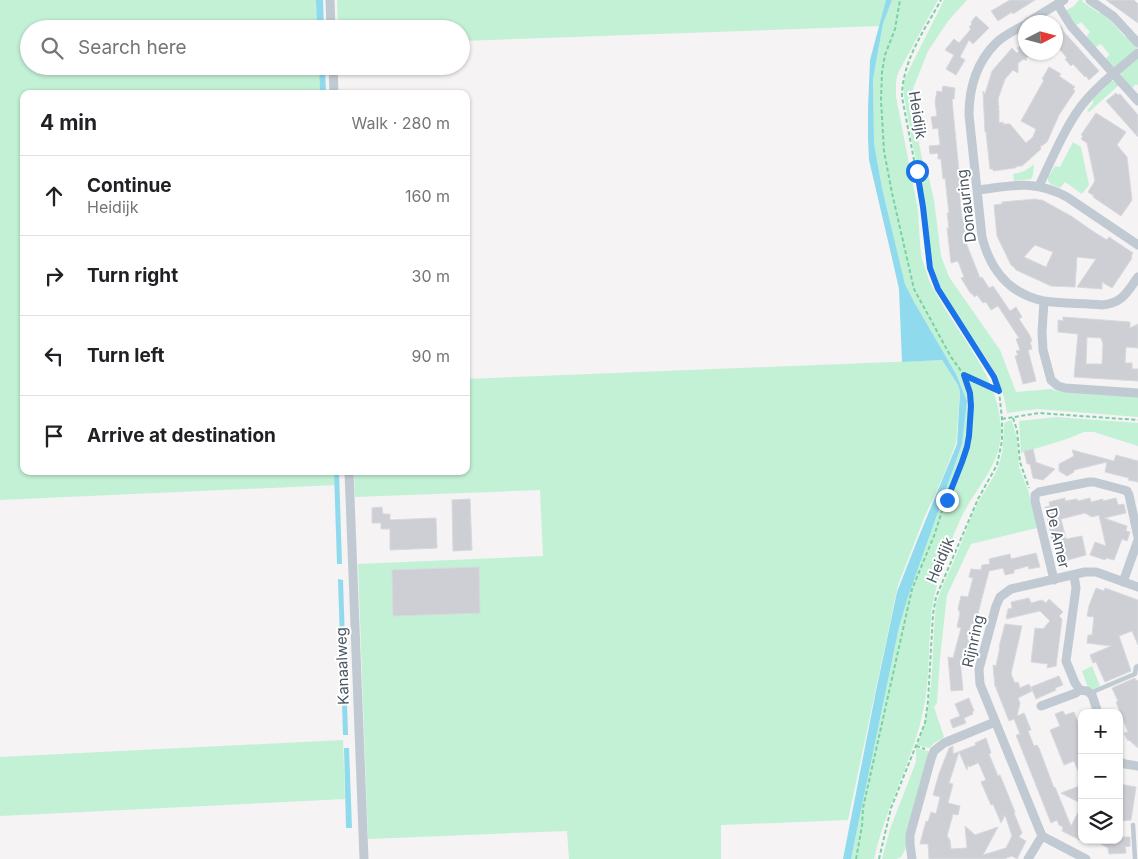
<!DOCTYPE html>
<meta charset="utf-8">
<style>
:root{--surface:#fff;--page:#f2f2f2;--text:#202124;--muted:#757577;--line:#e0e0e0}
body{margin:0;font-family:Inter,sans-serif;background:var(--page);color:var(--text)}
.controls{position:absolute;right:15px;bottom:15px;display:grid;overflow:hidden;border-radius:10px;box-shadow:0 1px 4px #0004}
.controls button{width:45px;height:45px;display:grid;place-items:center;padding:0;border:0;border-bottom:1px solid var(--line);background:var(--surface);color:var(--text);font:25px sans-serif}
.compass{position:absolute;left:1018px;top:15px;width:45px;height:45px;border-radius:50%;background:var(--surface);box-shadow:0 1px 4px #0004;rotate:84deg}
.stop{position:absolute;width:15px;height:15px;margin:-11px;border:4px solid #1a73e8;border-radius:50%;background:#fff}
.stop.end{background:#1a73e8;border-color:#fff;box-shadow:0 1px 5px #0008}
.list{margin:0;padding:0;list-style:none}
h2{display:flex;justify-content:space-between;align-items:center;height:65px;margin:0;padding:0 20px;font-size:21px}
h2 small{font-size:16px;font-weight:400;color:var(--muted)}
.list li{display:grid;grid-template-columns:32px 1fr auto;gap:15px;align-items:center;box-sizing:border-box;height:80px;padding:0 20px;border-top:1px solid var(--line)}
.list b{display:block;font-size:19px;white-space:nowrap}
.list p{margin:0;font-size:16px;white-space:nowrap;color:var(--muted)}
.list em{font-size:16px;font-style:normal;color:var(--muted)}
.icon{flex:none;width:28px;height:28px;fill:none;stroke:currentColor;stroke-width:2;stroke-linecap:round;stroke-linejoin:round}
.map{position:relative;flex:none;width:1138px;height:859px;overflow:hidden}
.search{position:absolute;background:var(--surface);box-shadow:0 1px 4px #0004;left:20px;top:20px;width:450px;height:55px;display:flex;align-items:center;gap:12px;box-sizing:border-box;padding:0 18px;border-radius:28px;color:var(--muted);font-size:19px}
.panel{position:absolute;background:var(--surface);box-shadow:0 1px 4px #0004;left:20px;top:90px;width:450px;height:385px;border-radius:10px}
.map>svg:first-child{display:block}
</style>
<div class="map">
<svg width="1138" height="859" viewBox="0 0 1138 859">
<rect width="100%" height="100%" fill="#f5f3f3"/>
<!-- green -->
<path fill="#c3f1d5" d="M0 0H316L317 29H29V66H319L320 94H24V471H334L335 485 0 500Z
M337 0H886L880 26 461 41V29H338Z
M892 0H938L899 71C895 80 896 87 896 97L918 210 920 245 922 259 930 283C941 303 953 322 966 341 985 372 998 390 1001 428 1003 464 974 489 960 520 952 537 947 556 941 573 936 588 932 602 931 618 928 649 930 681 923 712 912 763 885 808 874 859H851L899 627 908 597 962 444 967 401 956 374 913 302 905 284 882 188 874 143 873 79 883 24Z
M944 0H967L948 21 928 51 913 89 917 132 925 175 928 174 934 200 941 256 949 277 1000 350 1016 392 1051 389 1056 391 1138 395V417L1037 409 1007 413C1006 405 1004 397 1002 390 989 352 956 322 940 286 925 254 929 223 923 189 920 172 914 155 911 137 910 131 910 125 908 119 906 105 901 91 905 78Z
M1079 0H1082L1083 2 1099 13 1103 12 1111 18 1112 22 1125 37H1129L1138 47 1114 69 1105 59 1109 55V54L1101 44 1094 48 1085 38 1090 32 1081 22 1075 26 1065 11 1074 6Z
M1138 56V85L1136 84 1131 89 1119 73Z
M1111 81H1116L1119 85 1089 112 1087 111 1093 103V99L1106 87 1107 84Z
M1073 142 1081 147 1089 185 1082 194 1065 182 1060 188 1051 184 1048 181V176H1049L1055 166 1060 167Z
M1034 164 1033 175 1031 179 1014 181 1013 174C1021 173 1028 170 1034 164Z
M942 360 958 385 960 392 956 443 943 477 924 518 898 585 848 820 721 825V859H569L567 831 368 839 358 564 543 556 540 490 355 497 354 471H466V379Z
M1056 417 1138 423V446L1094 432H1084L1067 439 1021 453 1019 421Z
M1010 420 1012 421 1017 438 1019 467 1028 490 1037 528 971 544 947 595 940 658 937 703 934 707 944 737 933 744 930 748 917 745C936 700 931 651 936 604 942 585 951 569 958 551 965 536 969 520 977 505 984 490 996 477 1000 461 1004 449 1003 436 1004 423Z
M1092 666 1100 686 1092 690 1088 688 1082 671Z
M343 740 345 799 0 816V757Z
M916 748 931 752 911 820 905 850 901 857 896 859H882L890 829 916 762Z"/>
<!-- water -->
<path fill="#90daee" d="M316 0H323L324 29H317Z
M886 0H892L883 24 873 79 874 143 882 188 905 284 914 302 956 374 967 401 962 444 908 597 899 627 851 859H843L876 691 897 592 917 541 957 444 960 392 958 385 942 360 902 362 899 289 892 258 869 160 868 138V108L870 60Z
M319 66H325L326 94H320Z
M334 471H339L342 564H337Z
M338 579 343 580 348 735H343Z
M344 748H349L352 828H346Z"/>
<!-- building -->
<path fill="#cdcfd5" stroke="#d7d9de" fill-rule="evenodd" d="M1010 0H1035L1013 14 1012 12 998 21 991 11Z
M1106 0H1134L1138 4V23Z
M976 16 989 28 973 44 969 40 960 57 965 60 956 75 946 69 954 55 945 50 954 39 959 43 971 29 969 27 972 24 971 22Z
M1061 26 1064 32 1099 71 1089 80 1086 76 1085 77 1073 64 1071 66 1065 59 1067 58 1056 45V29Z
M1026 43V52H1035L1026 58V61L1024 59 1018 63V73L1013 70 1005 79 998 99 999 109 997 108 999 110V123L1003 122V124H1010L1026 143 1033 137 1036 129 1021 121 1044 80 1042 79 1049 67 1061 74 1059 76 1075 87 1073 89 1075 91 1059 115 1047 142 1040 147 1041 149 1022 166H1018L1015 168 993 171V169H990L986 132H985L983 91 985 94 992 71 1012 48 1017 53 1019 51 1017 48Z
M943 86 955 88 954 99H952L954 121 962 201H960L962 217 964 216 967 245 980 278 982 277 989 288 993 286 1010 311 1016 307 1022 317 1019 319 1029 334 1032 341 1030 342 1032 349 1028 350 1036 381 1023 384 1015 356 1018 355 1016 351 1020 350 1016 339 1019 338 998 306 991 310 986 302 983 303 977 295 974 297 972 293 971 294 961 278 964 277 958 261 951 263 947 228H949L947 213H949L945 178 943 179 941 159H938V153L930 154 929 146 940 145 938 128 933 129 931 117 937 116 935 102 937 91 942 92Z
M1116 93 1118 95 1120 94 1138 115V137L1106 101Z
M1096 113 1126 132 1117 145 1127 157 1132 200 1121 216 1093 197 1094 196 1088 192 1095 181 1087 143 1081 139 1083 136 1081 135Z
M1036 199 1038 200H1042L1071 216 1094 232 1107 240 1109 237 1133 253 1131 256 1132 258 1112 288 1102 282V289L1077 287 1096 259 1077 257 1075 287 1051 286 1016 270 1014 267 1011 265 997 236 994 205 1002 204V202ZM1035 245 1053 252 1046 267 1024 257Z
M1063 317 1130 322V328L1138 324V348L1126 347 1125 363H1132V369H1138V381L1074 377 1078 334 1058 332V320L1063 321ZM1087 337 1101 338 1103 344 1102 364H1086Z
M1033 449 1036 462H1035L1055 469 1043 480 1033 478 1030 464H1027L1024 451Z
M1072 450 1114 461 1116 455 1138 461V482L1128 480 1129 478 1105 472 1107 462 1074 470V472L1067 476 1059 471V464L1074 456Z
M1065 498V501L1077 499 1078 501 1090 498 1091 502 1103 499V501L1116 498 1118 505 1124 504 1126 513 1104 518 1127 526 1126 531 1130 532 1127 541 1122 539 1114 560 1106 558 1105 560 1090 555 1095 542 1106 546 1099 515 1092 517 1085 513 1061 519 1066 539 1082 536 1086 555 1057 563 1045 507 1050 506 1049 502Z
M470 499 472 550 453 551 452 500Z
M382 507 383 514H390V520L436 518 437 548 390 550V529H381V523H372V508Z
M1036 553 1040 567 1029 569 1028 566 1014 570V573L1005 575 1003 568 989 571 975 625 971 624 967 639 971 640 969 650H967L965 660 960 659 963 690 951 691 948 657 953 658 961 628 957 627 960 613 958 609 961 596 968 597 973 578 969 577 971 569 981 570 982 565 990 564 989 559 1010 554 1011 559Z
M479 567 480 613 393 616 392 570Z
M1096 588 1104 591 1105 588 1138 600V645L1132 631 1119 636 1131 671 1105 682 1096 662 1093 663 1090 655 1111 646 1087 643 1088 635H1092L1094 617 1087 616 1089 606Z
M1029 598 1031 603 1042 600 1046 603 1049 599 1063 612 1059 616 1062 619 1056 666 1047 668 1048 664 1031 662 1035 628 1043 629 1050 621 1040 611 1006 619 1008 609 1012 608 1011 602Z
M1005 624 1022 626 1011 674 1015 683 1018 682 1020 688 1029 684 1032 691 1018 698 1020 703 1017 716 1024 713 1031 730 1028 731 1034 746 1037 745 1039 748 1054 788 1055 787 1071 826 1082 805V841L1062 831 1063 827 1059 825 1057 820 1051 823 1016 735 1020 734 1014 719 1009 721 996 688 997 687H995L993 665 996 666 1000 647H999Z
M1059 676 1063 685 1055 688 1056 690 1036 699 1031 687Z
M1135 678 1136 681 1138 680V748L1129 740 1128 741 1124 733 1128 732 1116 702 1118 701 1112 688Z
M969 698 974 711H972L973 714 964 718 966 723 953 728 950 720 960 716 955 704Z
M1063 711 1065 715 1074 712 1082 732V780L1074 761 1064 765 1050 730 1060 726 1055 714Z
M986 738 991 753 989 754 998 776 1000 775 1015 812 1014 813 1022 833 1019 837 1026 841 1017 859 1012 856 1004 859H929L928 844H920L926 821 928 822 931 812 936 814 940 797 933 795 939 774 949 748 953 746V754L976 745 975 743ZM959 752 967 770 968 764 969 767 978 763 979 764 986 780 981 782 991 805 993 804 1001 823 1005 815 1012 836 1006 848 983 855 998 827 975 835 965 826 967 848 951 849 950 840 947 836 953 814 958 815 960 806 948 803 953 784 949 783Z
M1119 784 1136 787 1131 820 1119 821Z
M1082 785V804L1061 793Z
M1119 837H1130V846L1125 847 1126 853 1109 854 1108 848 1094 840H1119Z"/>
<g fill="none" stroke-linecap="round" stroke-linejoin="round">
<!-- path -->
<path stroke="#7ad0a6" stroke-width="2" stroke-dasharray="4 2.5" stroke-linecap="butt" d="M965 375 999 391
M1013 418 1017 430 1020 462 1029 488
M1002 419 1039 413 1052 414 1138 420
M916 746 925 749
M856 859 862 826 863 808 912 589 934 536 942 511 953 485 967 447 971 406 970 393 964 375 951 357 914 289 892 193 884 151 881 100 882 72 885 55 895 29 900 0
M879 859 891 808 925 723 928 701 933 614 936 597 978 499 997 465 1002 441V419L999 391 994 377 937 289 930 268 923 207 902 97C902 61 924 31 941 0"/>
<!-- service -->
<path stroke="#c1cad2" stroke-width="4.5" d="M1090 693 1135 674 1136 667 1138 666
M1133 825 1135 859"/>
<!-- minor -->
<path stroke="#c1cad2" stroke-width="9" d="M330 0 331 29
M1090 0 1113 16 1138 43
M1058 5 1071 26 1138 101
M1028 22 1064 0
M1026 24C1016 30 1004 35 996 43 976 63 969 87 969 115L982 237C990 269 1009 294 1044 301 1063 304 1083 303 1102 305 1123 303 1127 292 1138 277
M333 66 334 94
M1039 186C1051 161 1065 127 1082 105 1098 85 1119 69 1138 53
M977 190C1013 186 1034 179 1067 197L1138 245
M1044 301 1042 332 1043 350 1051 380 1058 386 1065 388 1138 393
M349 471 364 859
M1074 575 1076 588 1066 661 1075 683 1080 690
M1054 580 1035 501V495L1039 492 1089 482H1094L1124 490 1127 491 1129 495 1138 537
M1123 582 1138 540
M1041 706 1076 693 1080 690 1087 691 1092 695 1098 713
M1119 761 1125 764 1138 766
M912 859 910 844V835L931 759 934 751 944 743 995 722
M1028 859 1042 836
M1086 859 1042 836 980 684 979 669 996 606 1000 597 1011 589 1085 572H1096L1138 587"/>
</g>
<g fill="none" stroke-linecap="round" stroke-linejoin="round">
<!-- route -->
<path stroke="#1a73e8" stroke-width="6" d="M917 171 923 207 930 268 938 289 994 377 999 391 964 375 970 393 971 406 969 436 967 447 962 462 947 500"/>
</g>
<g text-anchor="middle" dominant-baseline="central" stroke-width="4" stroke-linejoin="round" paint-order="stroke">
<!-- street labels -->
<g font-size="15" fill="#4a5661" stroke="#fff">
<text transform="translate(918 115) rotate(81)">Heidijk</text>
<text transform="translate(966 206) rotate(-97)">Donauring</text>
<text transform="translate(1058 538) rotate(77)">De Amer</text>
<text transform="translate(940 560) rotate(-67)">Heidijk</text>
<text transform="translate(973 641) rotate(-77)">Rijnring</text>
<text transform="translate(342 666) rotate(-92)">Kanaalweg</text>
</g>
</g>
</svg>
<div class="controls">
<button>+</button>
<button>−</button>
<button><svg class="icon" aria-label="layers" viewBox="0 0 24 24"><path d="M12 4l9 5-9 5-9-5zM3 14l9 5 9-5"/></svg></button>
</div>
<svg class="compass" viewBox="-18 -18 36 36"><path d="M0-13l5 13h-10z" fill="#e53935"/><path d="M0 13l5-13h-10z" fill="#757577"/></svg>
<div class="stop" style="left:917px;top:171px"></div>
<div class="stop end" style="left:947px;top:500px"></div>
<div class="search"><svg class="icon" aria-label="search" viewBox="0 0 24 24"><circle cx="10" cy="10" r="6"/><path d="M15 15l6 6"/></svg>Search here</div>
<section class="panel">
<h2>4 min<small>Walk · 280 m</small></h2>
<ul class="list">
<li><svg class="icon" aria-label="ahead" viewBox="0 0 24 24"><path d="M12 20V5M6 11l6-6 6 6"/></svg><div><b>Continue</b><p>Heidijk</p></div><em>160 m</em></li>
<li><svg class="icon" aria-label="right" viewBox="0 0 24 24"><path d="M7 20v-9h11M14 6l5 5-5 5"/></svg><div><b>Turn right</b></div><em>30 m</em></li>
<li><svg class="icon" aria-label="left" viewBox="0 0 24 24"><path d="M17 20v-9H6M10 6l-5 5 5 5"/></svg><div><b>Turn left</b></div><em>90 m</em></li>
<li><svg class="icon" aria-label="arrive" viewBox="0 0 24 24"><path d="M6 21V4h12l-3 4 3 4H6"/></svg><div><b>Arrive at destination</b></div></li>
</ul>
</section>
</div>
